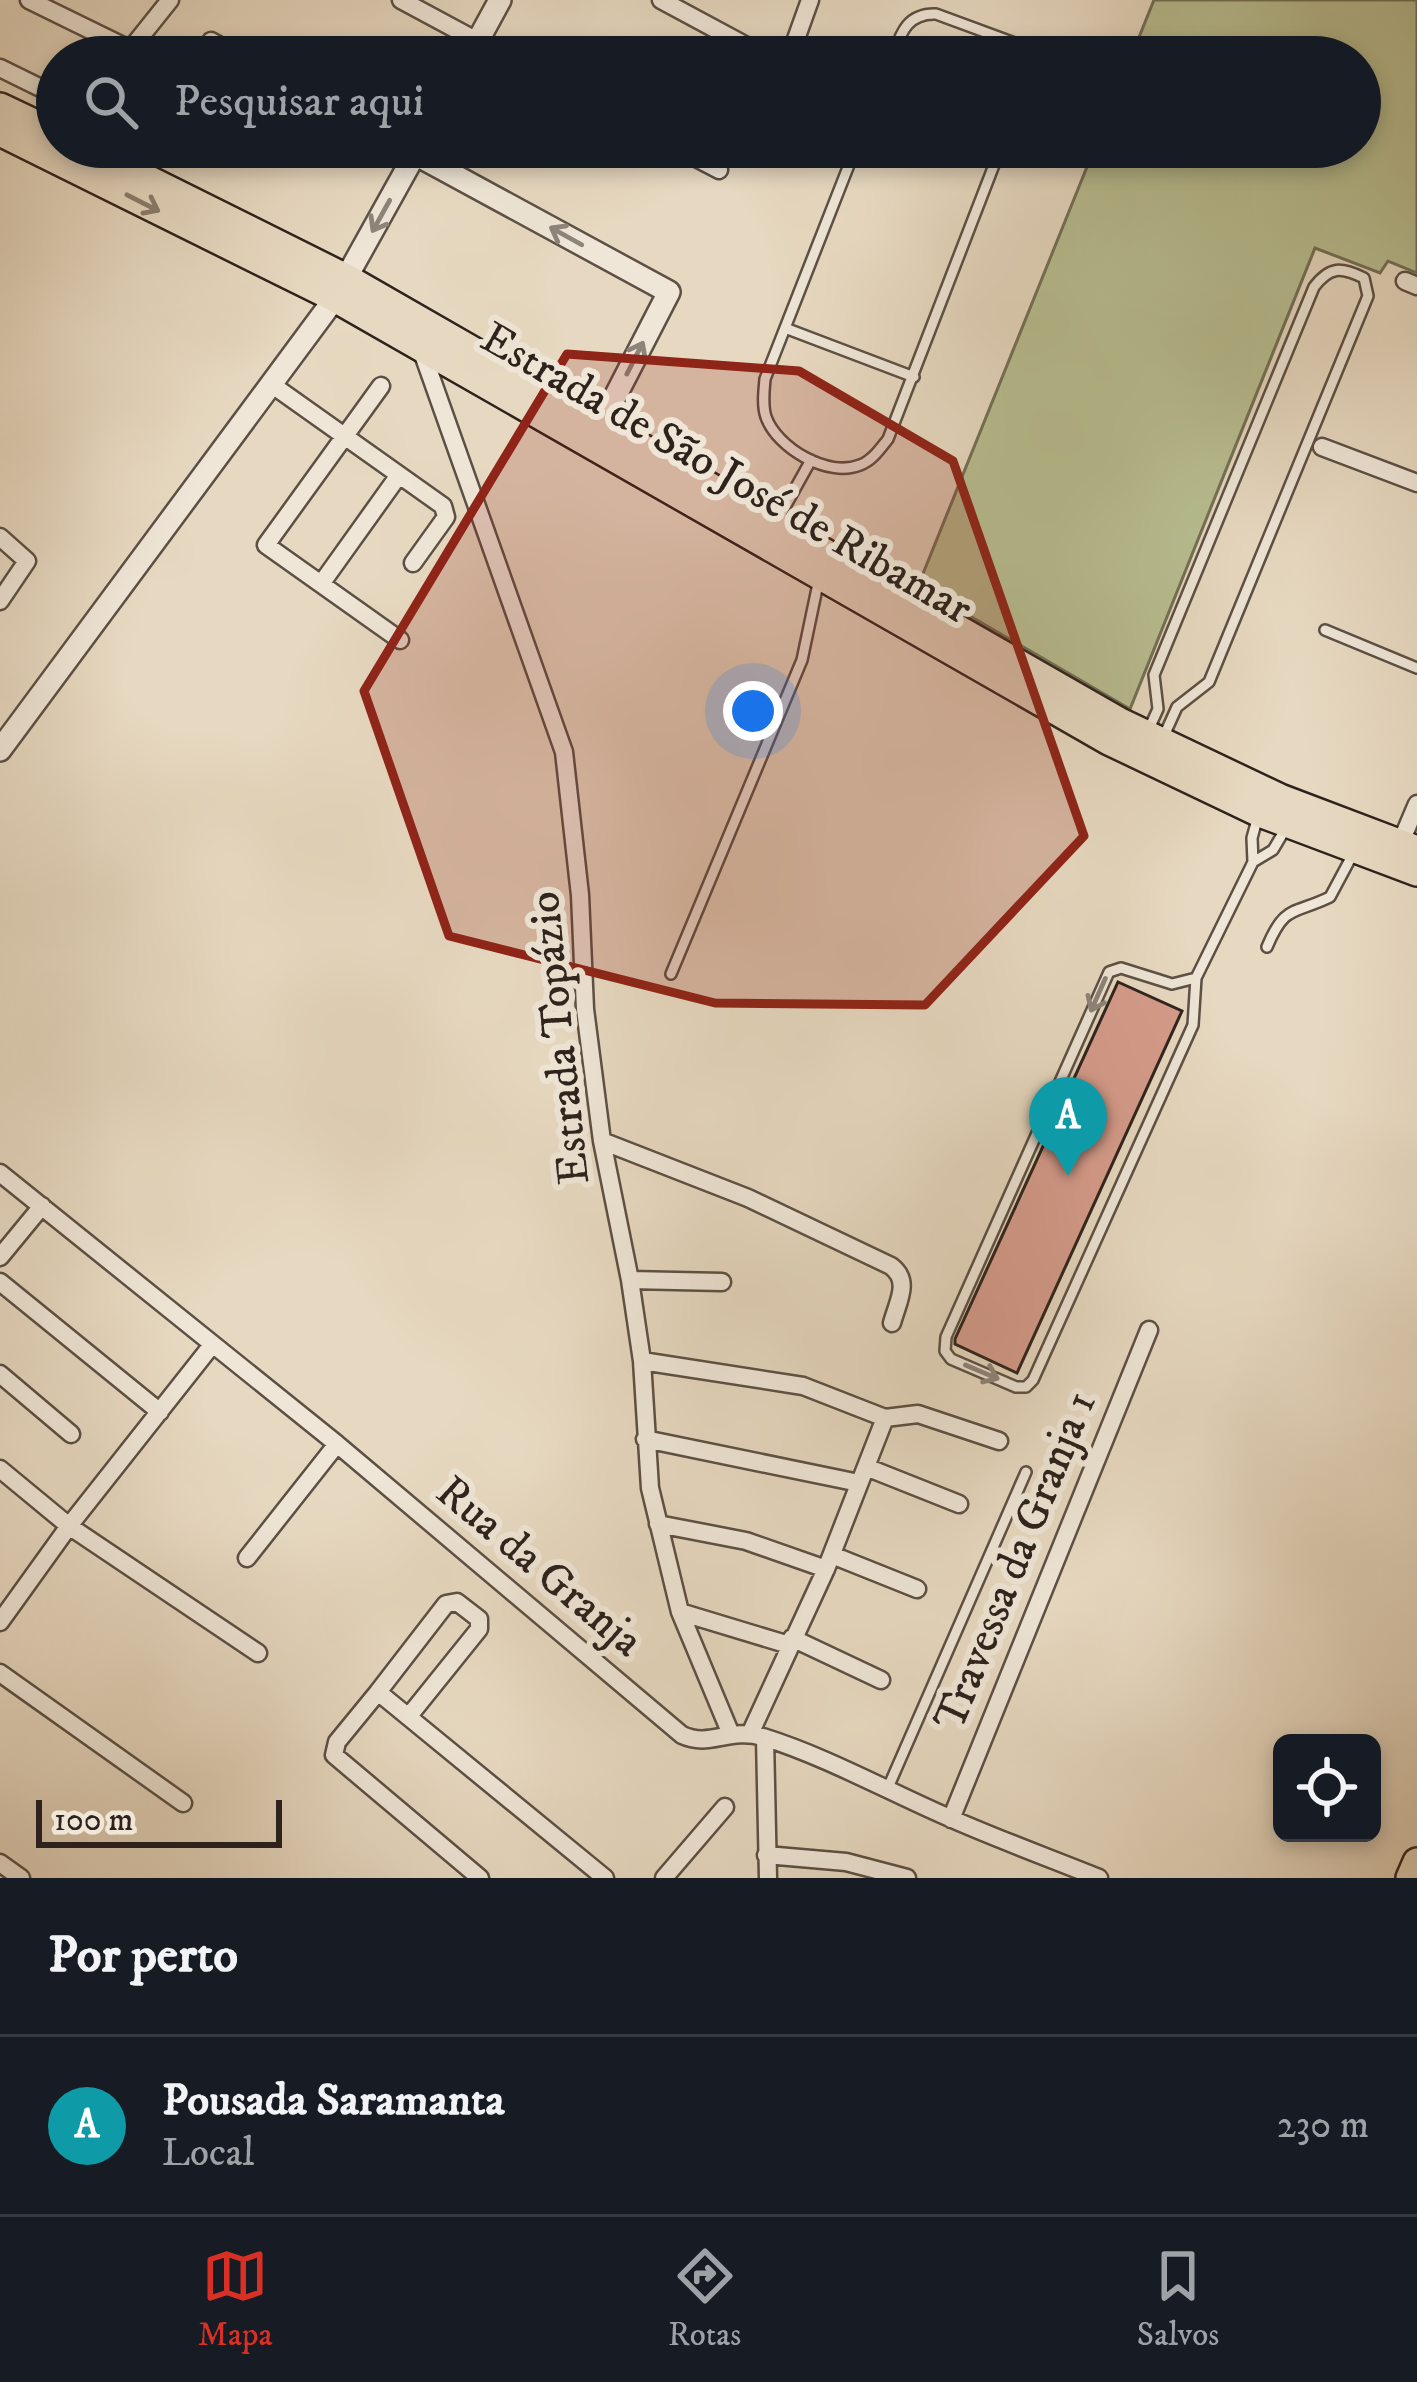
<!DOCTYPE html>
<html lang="pt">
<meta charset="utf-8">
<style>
:root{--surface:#171b24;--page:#242831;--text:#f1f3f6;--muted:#9ea1a6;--line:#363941;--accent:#d93025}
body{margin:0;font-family:"IM FELL DW Pica",serif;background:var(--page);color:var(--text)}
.controls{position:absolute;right:36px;bottom:36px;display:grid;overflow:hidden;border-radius:18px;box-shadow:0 6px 18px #0003}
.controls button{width:108px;height:108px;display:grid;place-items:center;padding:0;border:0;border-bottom:3px solid var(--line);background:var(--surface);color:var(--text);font:60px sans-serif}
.scale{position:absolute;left:36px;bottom:30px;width:246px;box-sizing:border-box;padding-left:12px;border:6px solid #2d221c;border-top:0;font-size:33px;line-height:42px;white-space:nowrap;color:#2d221c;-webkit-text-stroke:9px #efe6d7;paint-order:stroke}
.you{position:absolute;left:753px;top:711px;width:42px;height:42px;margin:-30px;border:9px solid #fff;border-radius:50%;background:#1a73e8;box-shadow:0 0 0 18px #1a73e833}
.badge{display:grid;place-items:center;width:78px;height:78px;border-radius:50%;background:var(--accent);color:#fff;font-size:39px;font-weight:700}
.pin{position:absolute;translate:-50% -99px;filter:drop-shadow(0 3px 6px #0008)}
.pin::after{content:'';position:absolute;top:63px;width:42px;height:36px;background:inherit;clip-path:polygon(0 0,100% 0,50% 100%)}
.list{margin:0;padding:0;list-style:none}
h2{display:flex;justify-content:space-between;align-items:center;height:156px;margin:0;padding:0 48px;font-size:51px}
h2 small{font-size:39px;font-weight:400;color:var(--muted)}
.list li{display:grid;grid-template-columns:78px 1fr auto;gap:36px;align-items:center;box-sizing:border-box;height:180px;padding:0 48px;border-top:3px solid var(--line)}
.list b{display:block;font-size:45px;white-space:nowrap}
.list p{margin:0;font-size:39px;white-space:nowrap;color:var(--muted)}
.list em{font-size:39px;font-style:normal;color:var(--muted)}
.icon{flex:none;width:66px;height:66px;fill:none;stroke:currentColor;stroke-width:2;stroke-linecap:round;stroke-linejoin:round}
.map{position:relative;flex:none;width:1417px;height:1878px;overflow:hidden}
.search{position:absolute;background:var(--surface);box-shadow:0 6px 18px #0003;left:36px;right:36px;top:36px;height:132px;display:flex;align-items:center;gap:30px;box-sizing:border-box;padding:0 42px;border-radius:66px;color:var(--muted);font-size:45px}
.sheet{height:336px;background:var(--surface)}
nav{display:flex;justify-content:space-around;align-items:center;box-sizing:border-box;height:168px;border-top:3px solid var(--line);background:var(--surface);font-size:33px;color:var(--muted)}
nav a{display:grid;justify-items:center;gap:6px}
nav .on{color:var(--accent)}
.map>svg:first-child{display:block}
</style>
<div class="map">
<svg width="1417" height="1878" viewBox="0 0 1417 1878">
<rect width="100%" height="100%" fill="#e7d9c1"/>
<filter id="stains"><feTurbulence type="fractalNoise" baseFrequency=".00167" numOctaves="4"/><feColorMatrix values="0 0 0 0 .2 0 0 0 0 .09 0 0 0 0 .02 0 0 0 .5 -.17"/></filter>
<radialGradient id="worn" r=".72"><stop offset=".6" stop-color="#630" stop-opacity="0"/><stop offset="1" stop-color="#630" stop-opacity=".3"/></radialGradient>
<!-- green -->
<path fill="#b8be91" stroke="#727056" stroke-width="3" d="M1154 0H1417V273L1388 261 1380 273 1315 248 1130 709 918 586 1095 147H1360V57H1131Z"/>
<!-- building -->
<path fill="#d69c8c" stroke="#2d221c" stroke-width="3" d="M1118 982 1182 1011 1017 1373 955 1344V1339Z"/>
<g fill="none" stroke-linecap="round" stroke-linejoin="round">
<!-- service casing -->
<g stroke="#5c5045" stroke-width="14">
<path id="service" d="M892 57C901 33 907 13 936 14L1020 45 1030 57
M856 147 765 379C764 391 762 405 766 417 777 448 828 478 860 465 872 461 880 449 888 439L1001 147
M785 328 914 377
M776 523 811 460
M1325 630 1417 668
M1148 731 1158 709 1154 675 1314 287C1330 266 1341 267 1364 278L1368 296 1209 682 1177 707 1163 738
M1253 862 1273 850 1286 828
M1267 947C1285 904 1293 915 1330 897L1353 854
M671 974 802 660 819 579
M1196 978 1172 984 1121 968 1109 972 946 1337 945 1351 951 1359 1016 1387H1026L1033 1380 1193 1025 1196 978 1253 862 1252 838 1258 816
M887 1790 1026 1472"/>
</g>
<!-- minor casing -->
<g stroke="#5c5045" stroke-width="21">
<path id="minor" d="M29 0 131 50
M401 0 507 57
M661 0 767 57
M211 41 240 57
M126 55 170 0
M783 57 791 53 810 0
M0 68 57 96
M675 147 719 170
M1405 281 1417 286
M420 346 564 752 580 895 585 1009 602 1141 630 1280 642 1361 650 1488 680 1612 730 1732
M271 384 443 506 446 517 413 563
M381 386 266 545 400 640
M1322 447 1417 483
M0 537 27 561 0 601
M321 584 399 475
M1400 844 1417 804
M602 1141 748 1198 891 1266C911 1281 898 1301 892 1323
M0 1173 337 1444 682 1735C710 1748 729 1727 763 1737 824 1756 884 1789 943 1815 994 1838 1047 1857 1099 1878
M0 1257 42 1206
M630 1280 722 1282
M0 1282 160 1412
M642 1361 803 1386 885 1418
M0 1374 71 1434
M885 1418 918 1414 999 1441
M645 1439 859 1483
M866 1467 959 1504
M0 1469 69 1526 258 1653
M658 1524 746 1541 826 1569
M832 1555 917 1589
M247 1558 337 1444
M680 1612 789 1645
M0 1622 69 1526 212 1345
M792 1638 881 1680
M0 1673 183 1803
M378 1692 446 1604 457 1602 479 1619V1629L409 1716
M750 1734 826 1569 885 1418
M765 1738 768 1878
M951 1819 1149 1330
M766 1855 846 1862 907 1878
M0 1863 21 1878
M480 1878 334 1755 337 1742 378 1692 605 1878
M664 1878 725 1807"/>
</g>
<!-- tertiary casing -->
<g stroke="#5c5045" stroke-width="26">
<path id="tertiary" d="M469 57 500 0
M415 154 669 292 601 424
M0 750 335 298 419 147"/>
</g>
<!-- primary casing -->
<g stroke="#2d221c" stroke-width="32">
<path id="primary" d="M0 107 57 134
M0 132 335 298 1109 741 1260 813 1417 872
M83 147 346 278 1120 722 1280 798 1417 850
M1410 1878 1417 1862"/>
</g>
<!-- service -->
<use href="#service" stroke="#efe6d7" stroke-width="9"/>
<!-- minor -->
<use href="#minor" stroke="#efe6d7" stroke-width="16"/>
<!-- tertiary -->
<use href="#tertiary" stroke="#efe6d7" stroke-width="21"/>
<!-- primary -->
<use href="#primary" stroke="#e7d9c1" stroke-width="27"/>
</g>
<!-- one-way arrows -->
<defs><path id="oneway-shaft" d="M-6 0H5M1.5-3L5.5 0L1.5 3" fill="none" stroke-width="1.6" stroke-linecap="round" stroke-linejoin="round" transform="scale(3)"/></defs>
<use stroke="#8a7e6e" href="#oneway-shaft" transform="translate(143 203) rotate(27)"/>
<g stroke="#8e847a">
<use href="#oneway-shaft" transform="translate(381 216) rotate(119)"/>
<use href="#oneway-shaft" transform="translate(566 236) rotate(-151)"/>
<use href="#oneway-shaft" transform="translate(635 358) rotate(-63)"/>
<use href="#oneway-shaft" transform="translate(1098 995) rotate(114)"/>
<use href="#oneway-shaft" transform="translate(982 1372) rotate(23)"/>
</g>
<!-- marked area -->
<path fill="#8f2418" fill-opacity="0.2" stroke="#8f2418" stroke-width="9" stroke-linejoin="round" d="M567 354 799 371 953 461 1084 836 925 1005 715 1003 449 936 364 691Z"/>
<g text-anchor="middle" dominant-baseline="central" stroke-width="12" stroke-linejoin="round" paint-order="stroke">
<!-- street labels -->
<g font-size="45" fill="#2d221c" stroke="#efe6d7">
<text transform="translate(726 474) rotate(30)">Estrada de São José de Ribamar</text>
<text transform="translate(560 1038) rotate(-96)">Estrada Topázio</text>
<text transform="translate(1016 1561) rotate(-68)">Travessa da Granja 1</text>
<text transform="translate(539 1567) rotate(40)">Rua da Granja</text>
</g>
</g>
<rect width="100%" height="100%" filter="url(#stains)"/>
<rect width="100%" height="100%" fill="url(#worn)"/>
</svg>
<div class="controls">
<button><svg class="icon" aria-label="locate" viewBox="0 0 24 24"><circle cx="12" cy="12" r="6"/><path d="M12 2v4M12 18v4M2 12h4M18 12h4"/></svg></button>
</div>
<div class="scale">100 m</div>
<div class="you"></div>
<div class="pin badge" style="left:1068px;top:1176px;background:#0f9aa8">A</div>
<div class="search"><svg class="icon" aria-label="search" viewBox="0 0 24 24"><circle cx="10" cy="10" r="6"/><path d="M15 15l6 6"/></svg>Pesquisar aqui</div>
</div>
<section class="sheet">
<h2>Por perto<small></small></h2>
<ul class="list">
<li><span class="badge" style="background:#0f9aa8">A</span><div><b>Pousada Saramanta</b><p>Local</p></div><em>230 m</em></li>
</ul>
</section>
<nav>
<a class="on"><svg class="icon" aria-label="map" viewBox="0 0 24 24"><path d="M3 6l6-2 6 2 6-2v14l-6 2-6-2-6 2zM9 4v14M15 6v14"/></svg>Mapa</a>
<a><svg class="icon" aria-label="directions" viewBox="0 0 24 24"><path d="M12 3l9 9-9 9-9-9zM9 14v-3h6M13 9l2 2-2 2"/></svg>Rotas</a>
<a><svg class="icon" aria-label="saved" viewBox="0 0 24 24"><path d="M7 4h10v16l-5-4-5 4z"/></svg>Salvos</a>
</nav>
